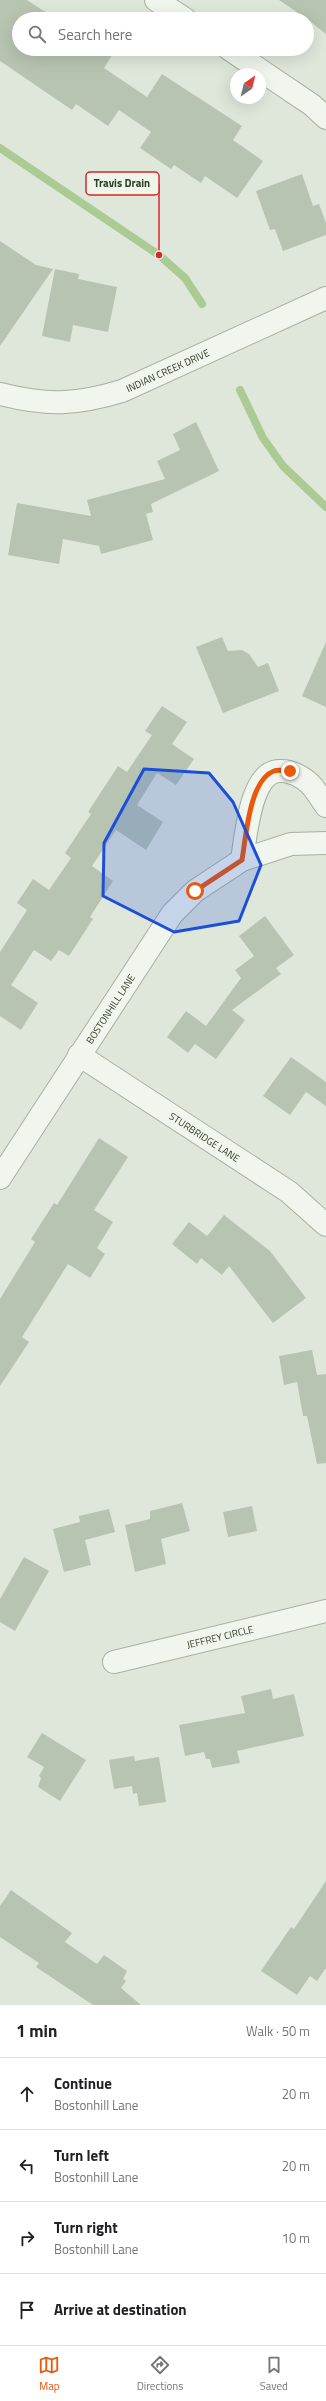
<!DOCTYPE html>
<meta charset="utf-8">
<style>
:root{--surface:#fff;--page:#f2f2f2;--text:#202124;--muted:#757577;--line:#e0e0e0;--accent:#ea580c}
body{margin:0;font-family:"Titillium Web",sans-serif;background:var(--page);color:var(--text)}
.compass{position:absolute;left:230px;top:68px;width:36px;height:36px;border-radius:50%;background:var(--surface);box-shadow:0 4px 16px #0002;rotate:35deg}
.stop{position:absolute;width:12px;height:12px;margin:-9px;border:3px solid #ea580c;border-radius:50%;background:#fff}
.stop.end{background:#ea580c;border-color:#fff;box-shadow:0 1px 4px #0008}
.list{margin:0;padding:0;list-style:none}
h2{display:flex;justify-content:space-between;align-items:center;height:52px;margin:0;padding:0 16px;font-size:17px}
h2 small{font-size:13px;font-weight:400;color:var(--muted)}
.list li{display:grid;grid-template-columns:26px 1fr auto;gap:12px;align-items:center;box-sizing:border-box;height:72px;padding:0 16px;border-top:1px solid var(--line)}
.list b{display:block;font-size:15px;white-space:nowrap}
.list p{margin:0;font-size:13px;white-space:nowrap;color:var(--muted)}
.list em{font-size:13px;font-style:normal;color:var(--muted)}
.icon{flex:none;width:22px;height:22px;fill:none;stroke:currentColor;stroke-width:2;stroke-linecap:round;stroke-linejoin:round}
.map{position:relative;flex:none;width:326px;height:2005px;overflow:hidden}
.search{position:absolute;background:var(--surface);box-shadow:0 4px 16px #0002;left:12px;right:12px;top:12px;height:44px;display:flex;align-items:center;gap:10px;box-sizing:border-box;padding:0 14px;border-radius:22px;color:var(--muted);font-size:15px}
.sheet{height:340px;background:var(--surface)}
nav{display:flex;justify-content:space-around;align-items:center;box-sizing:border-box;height:56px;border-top:1px solid var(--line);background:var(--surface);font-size:11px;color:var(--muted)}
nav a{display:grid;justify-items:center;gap:2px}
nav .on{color:var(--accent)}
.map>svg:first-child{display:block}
</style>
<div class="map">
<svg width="326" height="2005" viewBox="0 0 326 2005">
<rect width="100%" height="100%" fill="#dfe7db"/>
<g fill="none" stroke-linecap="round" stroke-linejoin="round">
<!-- stream -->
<path stroke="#acca93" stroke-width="8" d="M0 148 159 255 185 278 202 304
M240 390 263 438 283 466 326 507"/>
</g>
<!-- building -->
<path fill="#b8c4b2" d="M0 0H27L56 19H19V49H116L104 68 147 97 162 74 242 126 233 140 263 161 237 198 205 176 201 183 174 165 171 169 140 148 151 132 119 110 108 126 76 104 72 110 0 61Z
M279 0H326V34L307 19Z
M302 174 313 206 319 204 326 223V235L283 251 275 229 270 230 256 191Z
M0 241 36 265 53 269 0 346Z
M55 269 79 274 78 279 117 287 108 332 73 325 70 342 42 336Z
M196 422 219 471 151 504 153 512 146 514 153 540 101 554 99 546 63 539 59 564 8 555 17 503 91 516 87 500 165 479 157 461 180 450 173 434Z
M222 637 228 651 242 650 249 654 258 667 268 663 279 691 223 713 196 647Z
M326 642V707L302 696Z
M162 706 187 722 172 744 194 759 176 785 157 773 137 805 163 822 146 850 116 830 92 866 113 881 90 917 93 919 69 956 59 950 51 961 34 950 11 985 38 1003 21 1030 0 1016V952L27 910 17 903 33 879 49 890 71 858 65 853 91 814 88 812 118 766 127 772 152 735 145 731Z
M265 916 294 955 276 968 281 974 232 1010 245 1020 216 1059 195 1044 188 1053 167 1037 186 1011 206 1026 241 978 235 970 254 956 239 936Z
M291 1057 326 1082V1106L306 1092 290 1115 263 1096Z
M99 1138 128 1157 94 1210 113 1222 97 1248 105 1254 90 1278 68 1264 22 1337 29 1342 0 1386V1299L35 1242 31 1239 54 1203 57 1205Z
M224 1215 270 1251 306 1298 273 1323 229 1266 222 1275 201 1258 197 1264 172 1244 189 1222 207 1236Z
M312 1350 317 1375 326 1374V1463L317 1464 307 1416H303L297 1382 284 1385 279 1356Z
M182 1503 190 1531 161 1539 166 1564 135 1572 125 1525 150 1519V1511Z
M252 1506 257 1531 228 1537 223 1512Z
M109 1509 115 1532 85 1540 91 1565 64 1572 53 1529 80 1522 79 1516Z
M24 1557 49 1571 15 1631 0 1622V1599Z
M271 1689 273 1699 294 1694 304 1736 237 1751 240 1763 212 1768 210 1759H206L204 1752 185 1756 179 1725 245 1713 241 1696Z
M42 1733 86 1760 60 1801 38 1787 41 1778 39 1776 44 1767 27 1757Z
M134 1756 135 1761 159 1757 166 1802 139 1806 137 1793 133 1794 132 1786 114 1789 109 1760Z
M326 1881V1968L317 1981 310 1976 297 1995 261 1971 291 1927 294 1929Z
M11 1890 72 1933 65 1942 97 1964 104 1955 127 1971 123 1979 126 1981 121 1988 141 2005H93L36 1967 39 1963 0 1937V1906Z"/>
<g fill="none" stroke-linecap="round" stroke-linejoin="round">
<!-- street casing -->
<g stroke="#a6b1a0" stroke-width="24">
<g id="street">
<path d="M156 0 185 19"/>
<path d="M229 49 312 105 326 118"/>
<path id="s1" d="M0 394C47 406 76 405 122 391L326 298"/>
<path d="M242 860C246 837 250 768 282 771 291 771 303 777 310 784 316 790 321 799 326 806"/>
<path id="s2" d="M79 1055 289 1192 326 1225"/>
<path id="s3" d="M0 1178 172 914 195 891 242 860 291 844 326 843"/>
<path id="s4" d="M114 1662 326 1611"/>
</g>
</g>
<!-- street -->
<use href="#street" stroke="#f0f5ee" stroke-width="22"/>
</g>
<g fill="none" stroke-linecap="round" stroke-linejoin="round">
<!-- route -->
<path stroke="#ea580c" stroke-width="5" d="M195 891 242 860C246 838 249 780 274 771 278 769 285 771 290 771"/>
</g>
<!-- marked area -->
<path fill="#1d4ed8" fill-opacity="0.2" stroke="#1d4ed8" stroke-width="3" stroke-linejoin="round" d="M144 769 209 773 233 802 261 865 239 921 174 932 103 896 104 843Z"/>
<g text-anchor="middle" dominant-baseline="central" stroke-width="3" stroke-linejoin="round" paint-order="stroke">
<!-- street labels -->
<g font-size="10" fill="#2d3e24" stroke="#eef5eb">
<text stroke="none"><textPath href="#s1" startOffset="174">INDIAN CREEK DRIVE</textPath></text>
<text stroke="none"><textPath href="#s3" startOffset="202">BOSTONHILL LANE</textPath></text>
<text stroke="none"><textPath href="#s2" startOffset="150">STURBRIDGE LANE</textPath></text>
<text stroke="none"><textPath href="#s4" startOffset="109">JEFFREY CIRCLE</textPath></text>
</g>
</g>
<!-- callouts -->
<path fill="none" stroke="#d62828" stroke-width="1.5" d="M159 255L159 184"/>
<circle fill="#d62828" stroke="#eef5eb" stroke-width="1.5" cx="159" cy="255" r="4"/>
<rect fill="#eef5eb" stroke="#d62828" stroke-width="1.5" x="86" y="172" width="73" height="23" rx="4"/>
<g font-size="11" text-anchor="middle" font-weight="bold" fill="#2d3e24">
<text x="122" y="187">Travis Drain</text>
</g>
</svg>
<svg class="compass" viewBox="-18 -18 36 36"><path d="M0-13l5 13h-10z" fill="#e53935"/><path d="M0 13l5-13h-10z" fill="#757577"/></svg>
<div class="stop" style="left:195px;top:891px"></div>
<div class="stop end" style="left:290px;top:771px"></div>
<div class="search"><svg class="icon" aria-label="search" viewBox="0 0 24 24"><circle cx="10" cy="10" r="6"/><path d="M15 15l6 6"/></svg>Search here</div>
</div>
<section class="sheet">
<h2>1 min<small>Walk · 50 m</small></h2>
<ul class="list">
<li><svg class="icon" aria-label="ahead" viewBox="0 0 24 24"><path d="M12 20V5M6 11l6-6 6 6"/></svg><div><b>Continue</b><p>Bostonhill Lane</p></div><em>20 m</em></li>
<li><svg class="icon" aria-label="left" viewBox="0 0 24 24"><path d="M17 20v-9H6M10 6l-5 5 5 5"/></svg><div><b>Turn left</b><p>Bostonhill Lane</p></div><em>20 m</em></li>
<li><svg class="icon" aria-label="right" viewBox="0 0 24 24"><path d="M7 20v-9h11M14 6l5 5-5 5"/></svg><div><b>Turn right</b><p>Bostonhill Lane</p></div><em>10 m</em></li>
<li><svg class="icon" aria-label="arrive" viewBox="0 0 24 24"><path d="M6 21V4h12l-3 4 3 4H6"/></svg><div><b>Arrive at destination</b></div></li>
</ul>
</section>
<nav>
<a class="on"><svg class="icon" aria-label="map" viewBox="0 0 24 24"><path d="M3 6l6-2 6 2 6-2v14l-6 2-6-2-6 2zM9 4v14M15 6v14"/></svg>Map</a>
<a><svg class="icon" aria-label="directions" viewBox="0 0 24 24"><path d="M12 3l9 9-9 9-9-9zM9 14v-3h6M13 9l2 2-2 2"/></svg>Directions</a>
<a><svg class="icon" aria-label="saved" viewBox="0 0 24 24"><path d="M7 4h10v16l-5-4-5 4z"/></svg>Saved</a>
</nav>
